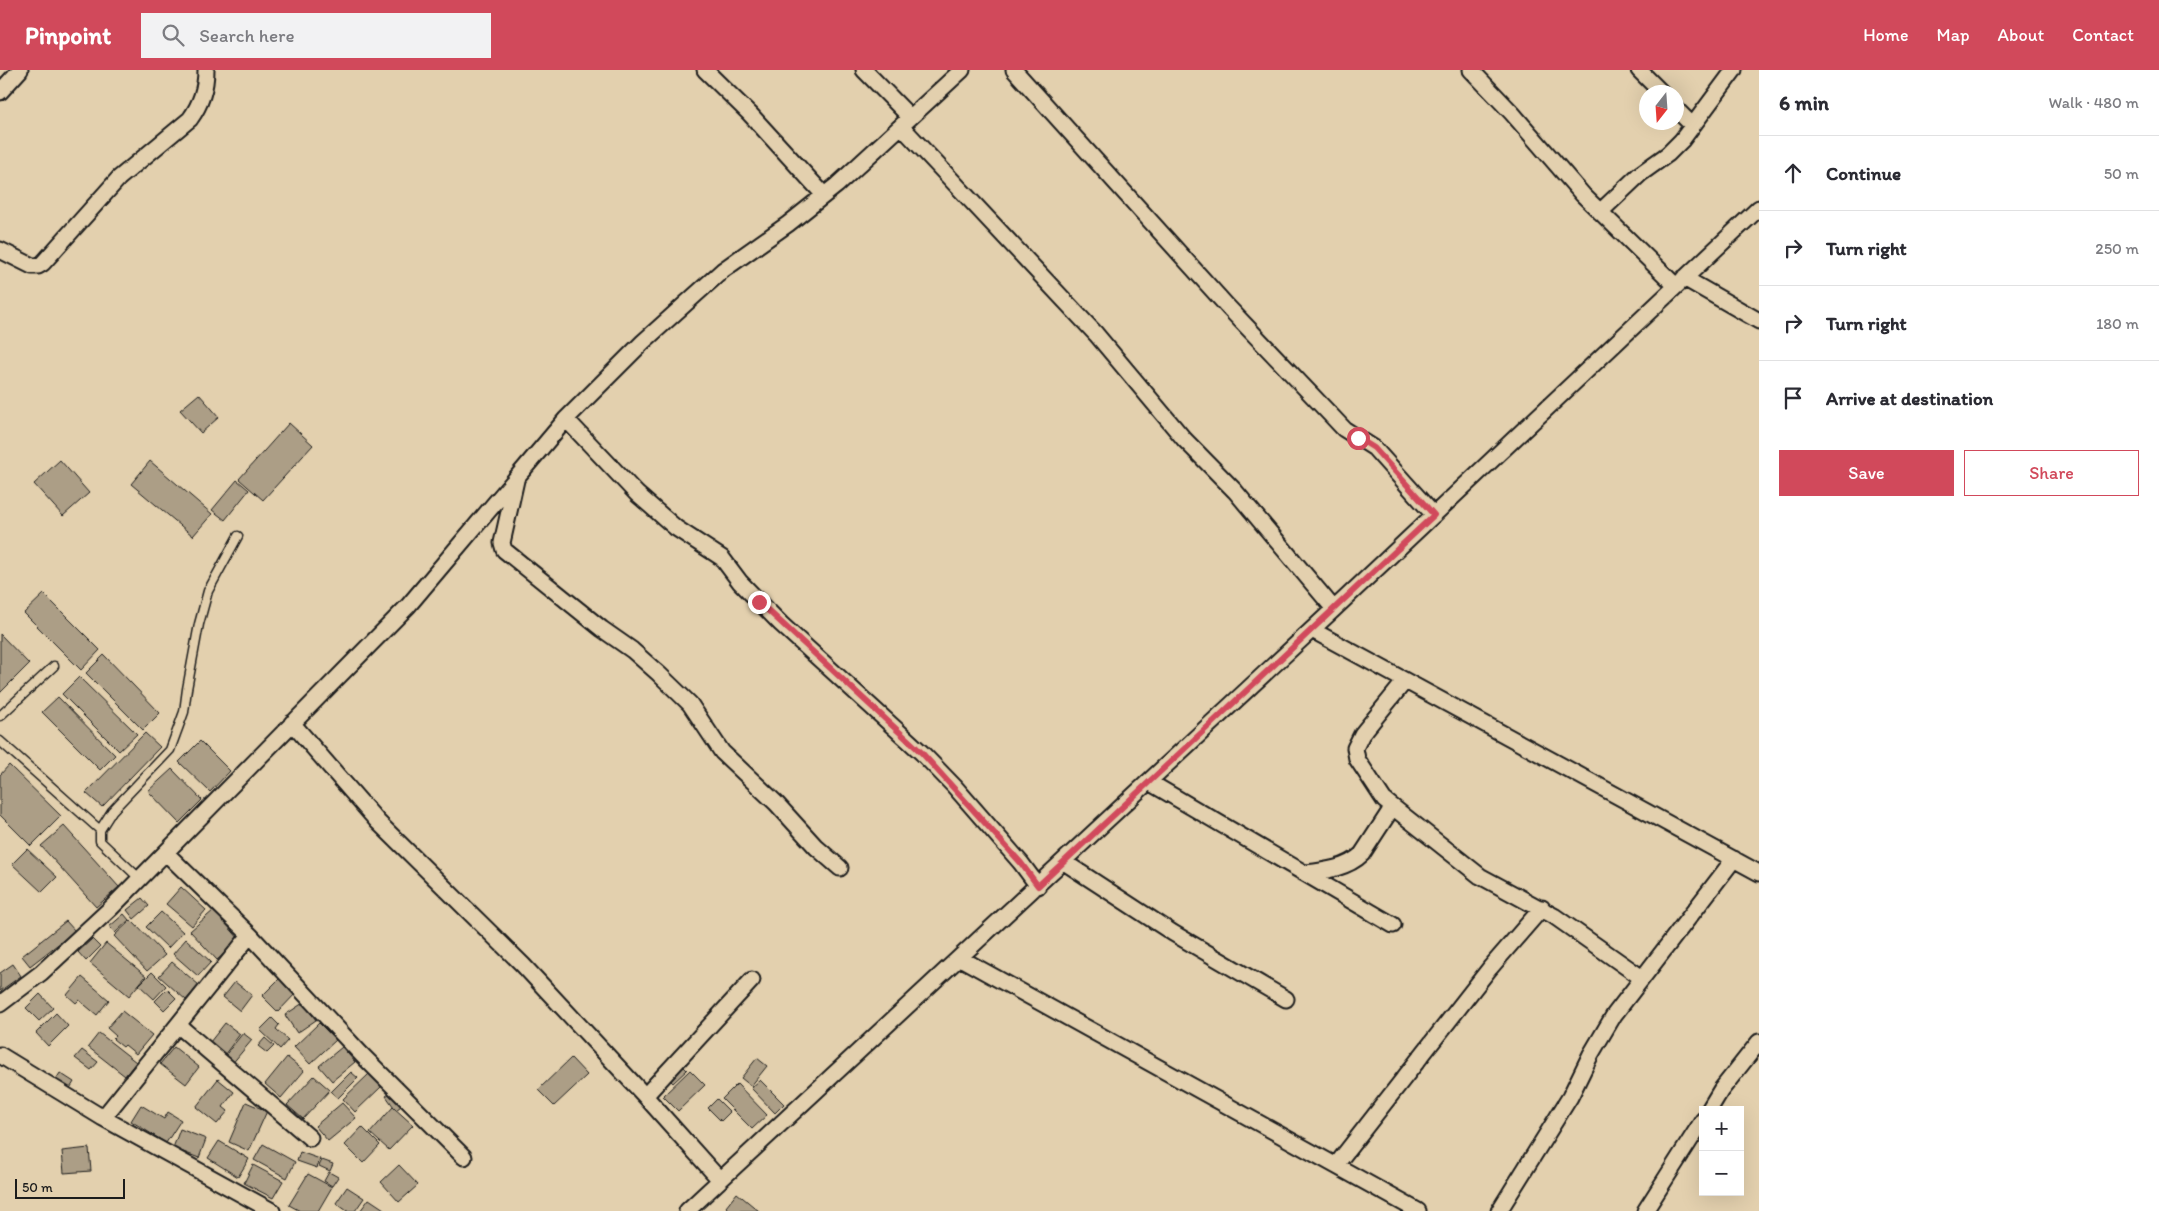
<!DOCTYPE html>
<meta charset="utf-8">
<style>
:root{--surface:#fff;--page:#f2f2f3;--text:#2b2b33;--muted:#7c7c81;--line:#e1e1e2;--accent:#d1495b}
body{margin:0;font-family:Itim,sans-serif;background:var(--page);color:var(--text)}
.controls{position:absolute;right:15px;bottom:15px;display:grid;overflow:hidden;border-radius:0px;box-shadow:0 5px 20px #0002}
.controls button{width:45px;height:45px;display:grid;place-items:center;padding:0;border:0;border-bottom:1px solid var(--line);background:var(--surface);color:var(--text);font:25px sans-serif}
.compass{position:absolute;left:1639px;top:15px;width:45px;height:45px;border-radius:50%;background:var(--surface);box-shadow:0 5px 20px #0002;rotate:197deg}
.scale{position:absolute;left:15px;bottom:12px;width:110px;box-sizing:border-box;padding-left:5px;border:2px solid #1c1c1c;border-top:0;font-size:14px;line-height:18px;white-space:nowrap;color:#1c1c1c;-webkit-text-stroke:4px #e3d0ae;paint-order:stroke}
.stop{position:absolute;width:15px;height:15px;margin:-11px;border:4px solid #d1495b;border-radius:50%;background:#fff}
.stop.end{background:#d1495b;border-color:#fff;box-shadow:0 1px 5px #0008}
.list{margin:0;padding:0;list-style:none}
h2{display:flex;justify-content:space-between;align-items:center;height:65px;margin:0;padding:0 20px;font-size:21px}
h2 small{font-size:16px;font-weight:400;color:var(--muted)}
.list li{display:grid;grid-template-columns:32px 1fr auto;gap:15px;align-items:center;box-sizing:border-box;height:75px;padding:0 20px;border-top:1px solid var(--line)}
.list b{display:block;font-size:19px;white-space:nowrap}
.list em{font-size:16px;font-style:normal;color:var(--muted)}
.actions{display:flex;gap:10px;padding:15px 20px}
.actions a{flex:1;padding:11px 0;border:1px solid var(--accent);border-radius:0px;text-align:center;font-size:18px;color:var(--accent)}
.actions .main{background:var(--accent);color:#fff}
.icon{flex:none;width:28px;height:28px;fill:none;stroke:currentColor;stroke-width:2;stroke-linecap:round;stroke-linejoin:round}
.map{position:relative;flex:none;width:1759px;height:1141px;overflow:hidden}
header{display:flex;align-items:center;gap:30px;box-sizing:border-box;height:70px;padding:0 25px;background:var(--accent);color:#fff}
header strong{font-size:24px}
nav{display:flex;gap:28px;margin-inline-start:auto;font-size:18px}
.search{width:350px;height:45px;background:var(--page);display:flex;align-items:center;gap:12px;box-sizing:border-box;padding:0 18px;border-radius:0px;color:var(--muted);font-size:19px}
main{display:flex}
aside{flex:1;background:var(--surface)}
.map>svg:first-child{display:block}
</style>
<header>
<strong>Pinpoint</strong>
<div class="search"><svg class="icon" aria-label="search" viewBox="0 0 24 24"><circle cx="10" cy="10" r="6"/><path d="M15 15l6 6"/></svg>Search here</div>
<nav><a>Home</a><a>Map</a><a>About</a><a>Contact</a></nav>
</header>
<main>
<div class="map">
<svg width="1759" height="1141" viewBox="0 0 1759 1141">
<rect width="100%" height="100%" fill="#e3d0ae"/>
<filter id="ink" filterUnits="userSpaceOnUse"><feTurbulence type="fractalNoise" baseFrequency=".02" numOctaves="2"/><feDisplacementMap in="SourceGraphic" scale="10" xChannelSelector="R" yChannelSelector="G"/><feConvolveMatrix kernelMatrix="1 2 1 2 8 2 1 2 1" color-interpolation-filters="sRGB"/></filter>
<g filter="url(#ink)">
<!-- building -->
<path fill="#ac9e86" stroke="#1c1c1c" d="M199 324 219 347 201 363 180 340Z
M289 353 313 375 263 430 239 409Z
M60 390 89 423 63 446 34 414Z
M150 391 212 444 193 466 131 414Z
M237 410 249 420 225 450 212 440Z
M44 524 100 580 81 600 24 543Z
M0 564 29 594 0 623Z
M104 585 160 643 143 660 86 603Z
M79 607 137 664 119 681 62 624Z
M58 627 115 685 100 700 42 642Z
M145 663 160 677 102 737 86 723Z
M200 671 230 701 210 722 179 692Z
M9 695 61 746 31 776 0 745V705Z
M172 699 202 730 179 753 148 721Z
M64 756 119 817 96 837 41 776Z
M27 779 57 807 42 822 12 794Z
M181 817 206 840 192 856 166 834Z
M142 828 149 836 134 849 127 840Z
M214 840 240 870 217 890 190 861Z
M161 842 183 862 168 878 146 857Z
M124 844 129 850 115 863 109 857Z
M131 850 165 885 147 901 114 866Z
M66 851 75 861 30 896 22 886Z
M92 869 100 877 86 891 78 882Z
M186 869 211 892 198 906 173 884Z
M106 873 146 906 129 926 90 893Z
M172 892 199 915 186 930 159 906Z
M13 894 21 906 0 921V903Z
M152 902 166 916 154 929 139 915Z
M82 907 109 930 97 945 79 930 76 933 67 925Z
M281 907 297 922 278 942 262 926Z
M235 912 252 925 240 941 223 927Z
M167 919 176 928 164 940 155 931Z
M40 924 53 938 39 951 26 938Z
M303 933 316 950 297 963 285 945Z
M122 941 152 965 136 984 125 975 123 977 113 969 116 966 107 958Z
M56 943 68 956 48 976 36 963Z
M272 948 279 955 276 959 288 970 280 979 260 960Z
M225 953 240 964 225 984 210 972Z
M319 953 336 970 310 994 294 977Z
M99 963 136 992 125 1006 88 977Z
M243 963 252 970 231 995 223 988Z
M265 968 274 976 267 983 258 976Z
M174 977 199 997 186 1014 160 994Z
M342 977 355 992 332 1011 319 996Z
M82 980 98 992 91 1000 75 988Z
M287 987 304 1001 281 1028 265 1014Z
M571 988 587 1005 554 1036 538 1020Z
M757 988 767 996 751 1016 741 1008Z
M680 993 687 1000 673 1013 666 1006Z
M690 1000 705 1015 678 1041 663 1026Z
M351 1002 358 1008 338 1028 331 1022Z
M60 1003 74 1012 69 1020 55 1011Z
M370 1003 382 1016 355 1042 343 1029Z
M314 1006 330 1020 303 1049 287 1035Z
M218 1009 234 1022 223 1037 228 1041 217 1054 196 1037Z
M760 1010 784 1034 775 1043 751 1018Z
M737 1014 767 1045 752 1059 722 1029Z
M394 1020 405 1033 396 1040 386 1026Z
M717 1029 730 1042 721 1051 708 1038Z
M246 1032 267 1041 249 1081 229 1072Z
M342 1033 356 1048 328 1071 315 1056Z
M141 1035 164 1049 168 1042 181 1050 166 1073 131 1051Z
M393 1037 413 1055 389 1080 370 1063Z
M362 1057 380 1075 363 1093 345 1075Z
M180 1059 206 1069 199 1088 173 1078Z
M219 1071 249 1089 238 1107 208 1088Z
M263 1074 295 1092 287 1108 254 1090Z
M89 1078 91 1101 64 1103 62 1081Z
M300 1082 320 1089 317 1098 297 1091Z
M322 1090 333 1094 330 1101 319 1096Z
M253 1095 283 1111 273 1128 244 1113Z
M399 1095 418 1115 399 1132 381 1112Z
M329 1102 338 1107 332 1116 324 1111Z
M308 1104 332 1117 318 1141H300L289 1135Z
M347 1117 364 1128 355 1141H347L336 1133Z
M737 1123 759 1141H731L726 1137Z
M369 1129 384 1139 382 1141H360Z"/>
<g fill="none" stroke-linecap="round" stroke-linejoin="round">
<!-- lane casing -->
<g stroke="#1c1c1c" stroke-width="11">
<path id="lane" d="M0 646 54 596
M0 671 100 760
M140 809 100 771V760L112 741 170 680 184 642 187 619 199 554 208 521 238 466"/>
</g>
<!-- street casing -->
<g stroke="#1c1c1c" stroke-width="19">
<path id="street" d="M705 0 750 44 824 125
M864 0 910 47
M1014 0 1228 237 1327 341 1344 359 1374 378 1434 445
M1471 0 1512 43 1583 125 1676 216
M1639 0 1661 22
M0 22 20 0
M1676 39 1692 55
M901 56 1096 264 1184 369 1235 421 1334 539
M1600 142 1640 104 1668 84 1682 70 1734 0
M0 180 32 196H38L43 193 119 108 190 49C201 34 206 19 206 0
M1684 208 1759 251
M566 349 637 424 676 458 722 488 740 512 781 554 922 683 954 716 1021 793 1038 816
M516 410 502 473 504 480 602 559 632 580 659 604 690 634 722 682 776 733 816 777 840 798
M1312 560 1759 803
M1405 611 1362 664 1355 678 1357 689 1384 730 1480 806 1554 846 1642 908
M292 653 378 752 523 895 645 1026 720 1110
M1149 712 1393 855
M166 783 250 865 362 985 464 1087
M1064 792 1173 863 1286 929
M1306 803C1325 801 1348 798 1362 784L1392 738
M960 888 1418 1141
M0 934 41 903 111 838 408 536 566 349 643 272 723 200 788 154 837 115 962 0
M179 956 310 1068
M0 985 103 1048 272 1141
M645 1026 752 910
M1709 1040 1721 1020 1759 972
M103 1048 250 865
M1336 1095 1490 898 1542 838
M687 1141 1334 539 1759 138
M1499 1141 1570 1027 1591 984 1614 945 1734 789
M1645 1141 1703 1050"/>
</g>
<!-- lane -->
<use href="#lane" stroke="#e3d0ae" stroke-width="8"/>
<!-- street -->
<use href="#street" stroke="#e3d0ae" stroke-width="15"/>
</g>
</g>
<g fill="none" stroke-linecap="round" stroke-linejoin="round" filter="url(#ink)">
<!-- route -->
<path stroke="#d1495b" stroke-width="6" d="M759 532 922 683 1021 793 1038 816 1434 445 1374 378 1358 368"/>
</g>
</svg>
<div class="controls">
<button>+</button>
<button>−</button>
</div>
<svg class="compass" viewBox="-18 -18 36 36"><path d="M0-13l5 13h-10z" fill="#e53935"/><path d="M0 13l5-13h-10z" fill="#7c7c81"/></svg>
<div class="scale">50 m</div>
<div class="stop" style="left:1358px;top:368px"></div>
<div class="stop end" style="left:759px;top:532px"></div>
</div>
<aside>
<h2>6 min<small>Walk · 480 m</small></h2>
<ul class="list">
<li><svg class="icon" aria-label="ahead" viewBox="0 0 24 24"><path d="M12 20V5M6 11l6-6 6 6"/></svg><div><b>Continue</b></div><em>50 m</em></li>
<li><svg class="icon" aria-label="right" viewBox="0 0 24 24"><path d="M7 20v-9h11M14 6l5 5-5 5"/></svg><div><b>Turn right</b></div><em>250 m</em></li>
<li><svg class="icon" aria-label="right" viewBox="0 0 24 24"><path d="M7 20v-9h11M14 6l5 5-5 5"/></svg><div><b>Turn right</b></div><em>180 m</em></li>
<li><svg class="icon" aria-label="arrive" viewBox="0 0 24 24"><path d="M6 21V4h12l-3 4 3 4H6"/></svg><div><b>Arrive at destination</b></div></li>
</ul>
<div class="actions"><a class="main">Save</a><a>Share</a></div>
</aside>
</main>
